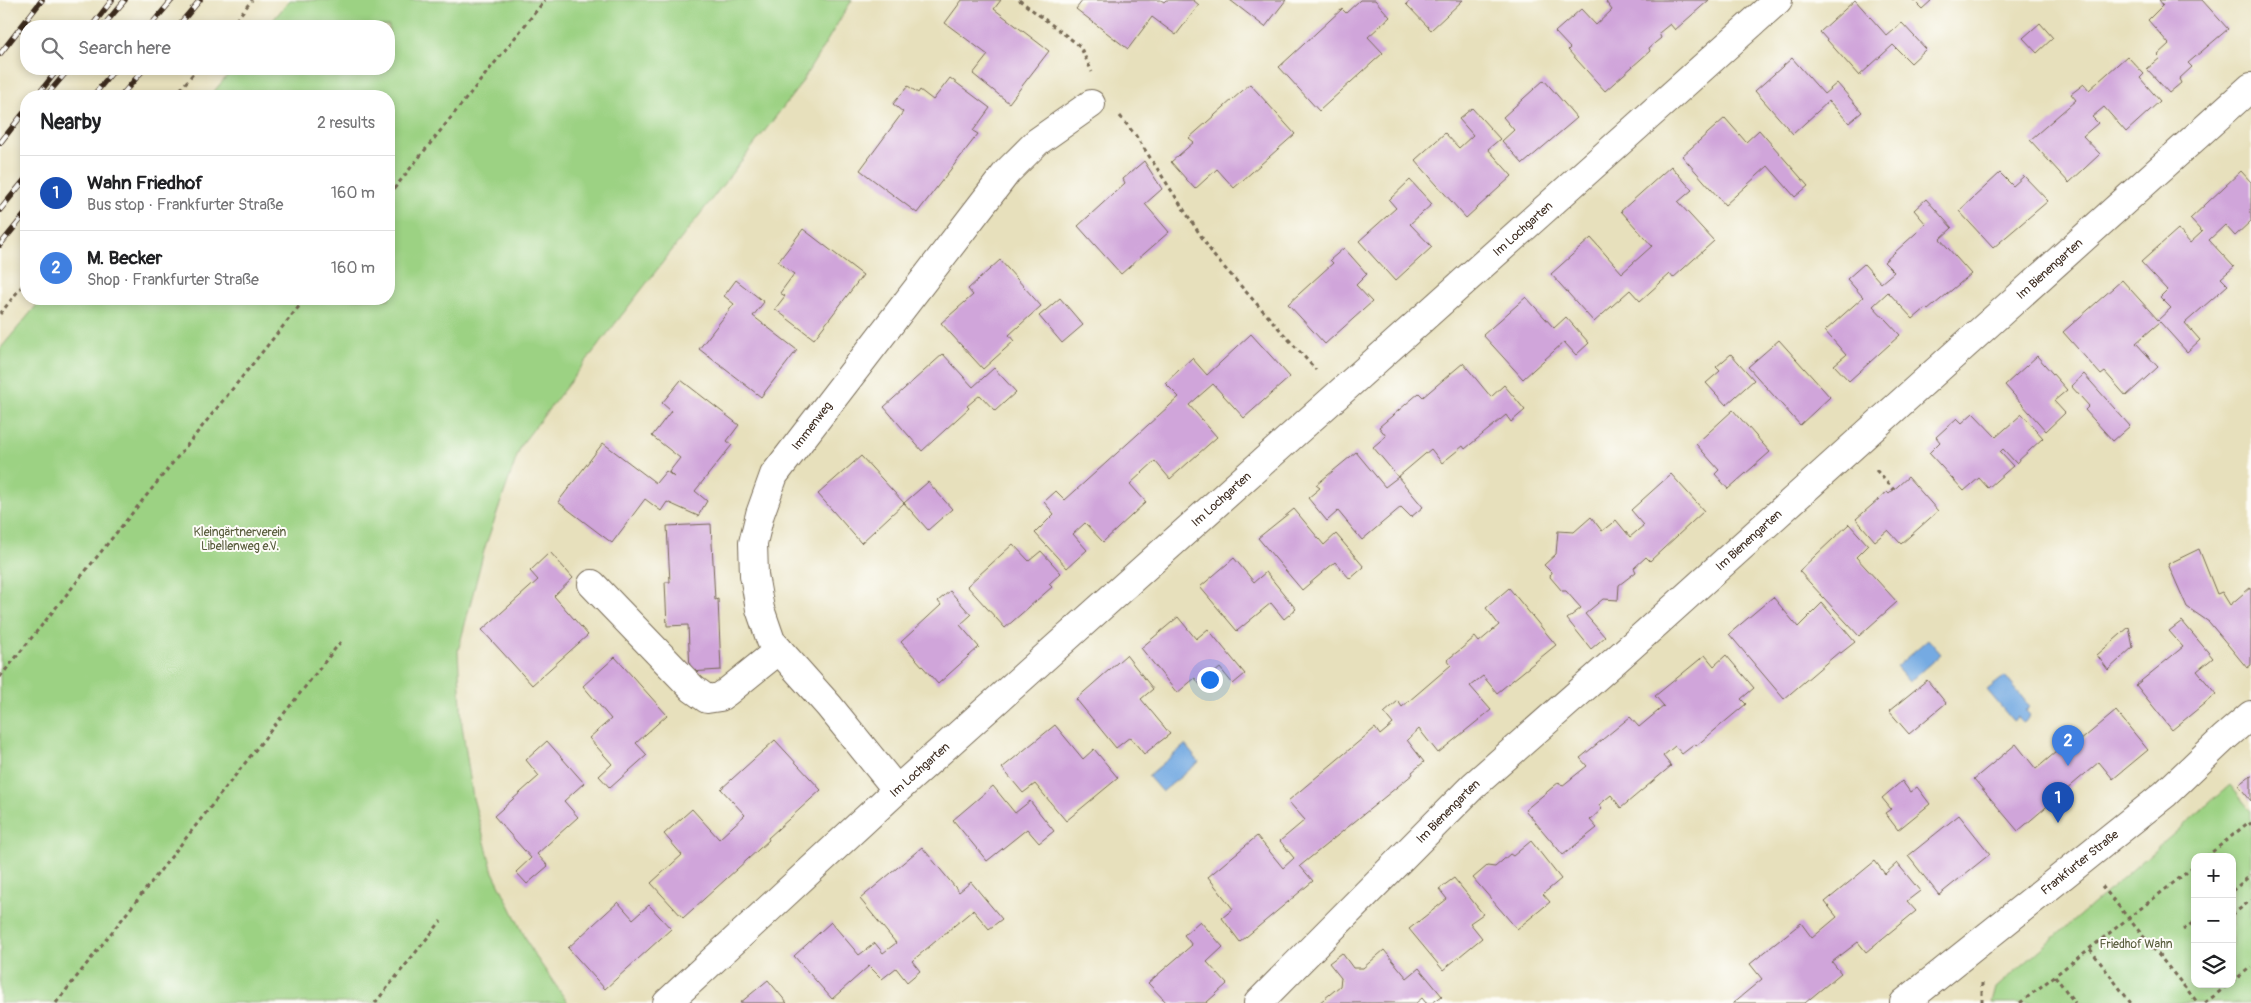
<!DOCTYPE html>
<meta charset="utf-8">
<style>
:root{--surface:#fff;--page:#f2f2f2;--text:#202124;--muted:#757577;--line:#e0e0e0;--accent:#b5179e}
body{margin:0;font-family:Pangolin,sans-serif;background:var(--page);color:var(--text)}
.controls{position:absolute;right:15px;bottom:15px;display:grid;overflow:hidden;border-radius:10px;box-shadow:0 2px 8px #0003}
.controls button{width:45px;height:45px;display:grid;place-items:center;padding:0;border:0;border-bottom:1px solid var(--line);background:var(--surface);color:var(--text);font:25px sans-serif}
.you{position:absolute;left:1209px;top:679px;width:18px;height:18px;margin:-12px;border:4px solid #fff;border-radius:50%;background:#1a73e8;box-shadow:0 0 0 8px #1a73e833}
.badge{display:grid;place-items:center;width:32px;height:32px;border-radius:50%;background:var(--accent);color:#fff;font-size:16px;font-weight:700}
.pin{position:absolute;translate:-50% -41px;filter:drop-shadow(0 1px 2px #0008)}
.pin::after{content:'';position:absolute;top:26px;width:18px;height:15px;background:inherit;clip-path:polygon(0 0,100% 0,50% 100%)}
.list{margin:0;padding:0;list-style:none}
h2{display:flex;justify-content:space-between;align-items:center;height:65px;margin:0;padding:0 20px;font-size:21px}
h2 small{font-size:16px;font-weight:400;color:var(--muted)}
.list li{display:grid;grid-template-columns:32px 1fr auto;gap:15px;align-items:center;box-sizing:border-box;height:75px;padding:0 20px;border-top:1px solid var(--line)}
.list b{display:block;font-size:19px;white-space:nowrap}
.list p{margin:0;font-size:16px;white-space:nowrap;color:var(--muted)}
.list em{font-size:16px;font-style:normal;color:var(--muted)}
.icon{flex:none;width:28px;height:28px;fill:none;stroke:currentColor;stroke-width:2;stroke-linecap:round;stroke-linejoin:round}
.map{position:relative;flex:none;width:2251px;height:1003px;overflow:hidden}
.search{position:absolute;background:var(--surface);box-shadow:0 2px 8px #0003;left:20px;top:20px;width:375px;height:55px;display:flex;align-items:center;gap:12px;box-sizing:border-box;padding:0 18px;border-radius:20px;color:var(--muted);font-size:19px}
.panel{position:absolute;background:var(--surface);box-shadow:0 2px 8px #0003;left:20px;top:90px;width:375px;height:215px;border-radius:20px}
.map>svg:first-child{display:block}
</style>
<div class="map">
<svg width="2251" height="1003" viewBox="0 0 2251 1003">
<rect width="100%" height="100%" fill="#fdfcf7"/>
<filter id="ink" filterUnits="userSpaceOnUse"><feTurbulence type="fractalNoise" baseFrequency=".02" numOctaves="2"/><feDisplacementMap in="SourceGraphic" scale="10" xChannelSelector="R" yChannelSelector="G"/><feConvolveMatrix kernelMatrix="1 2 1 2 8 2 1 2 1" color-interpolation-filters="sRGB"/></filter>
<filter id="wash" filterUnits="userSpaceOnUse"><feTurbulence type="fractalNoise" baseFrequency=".0096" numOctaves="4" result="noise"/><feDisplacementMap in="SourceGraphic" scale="20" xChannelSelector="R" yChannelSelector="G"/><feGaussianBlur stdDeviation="1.12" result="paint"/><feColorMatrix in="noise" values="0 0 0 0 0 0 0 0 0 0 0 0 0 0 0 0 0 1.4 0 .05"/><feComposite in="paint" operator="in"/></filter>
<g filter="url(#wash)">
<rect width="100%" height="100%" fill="#e7e0bc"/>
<!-- green -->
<path fill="#9cd283" stroke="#6c7e50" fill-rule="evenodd" d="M290 0H852L798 88 521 445 485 547 458 651 462 725 473 798 493 872 532 951 568 1003H0V349L42 299H389V96H210L233 69H389V26H268Z
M2230 785 2251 811V1003H1992L1996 988ZM2195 857H2232V984H2195Z"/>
<!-- water -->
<path fill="#74aae2" stroke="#586a80" d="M1928 639 1941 654 1909 682 1896 667Z
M2005 676 2030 707 2026 711 2030 715 2025 722 2022 723 2018 717 2013 721 1987 690Z
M1185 745 1199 762 1162 792 1148 776Z"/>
<g id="blocks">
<!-- building -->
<path fill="#d0a5da" d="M962 0H1001L994 9 1049 51 1009 103 973 74 988 55 945 23Z
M1083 0H1161L1164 2 1166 0H1193L1199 5 1176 35 1152 17 1128 49 1076 9Z
M1230 0H1286L1265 27Z
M1360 0H1375L1390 17 1368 37 1383 53 1319 111 1279 67 1342 9 1346 13Z
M1411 0H1463L1431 30 1406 4Z
M1609 0H1709L1675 30 1670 24 1659 33 1661 38 1649 48 1650 51 1605 91 1568 50 1570 48 1555 32 1581 9 1596 25 1612 10 1606 2Z
M1855 0 1887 36 1902 23 1926 49 1911 63 1893 45 1859 76 1820 32Z
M1913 0H1932L1922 9Z
M2159 0H2202L2228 29 2188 63 2192 67 2179 79 2181 83 2169 93 2147 69 2160 58 2157 55 2169 44 2148 20 2163 5Z
M2040 23 2053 38 2037 53 2023 38Z
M2127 56 2144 74 2140 78 2160 101 2126 132 2104 107 2092 117 2098 123 2083 136 2100 154 2069 183 2030 140 2076 100 2071 94 2084 84 2089 90Z
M1792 58 1824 94 1837 83 1862 112 1849 123 1829 101 1793 134 1755 91Z
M950 78 990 108 973 131 978 134 917 213 860 170 903 112 893 104 908 86 918 93 920 90 933 100Z
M1544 80 1577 118 1523 164 1502 141 1514 130 1503 117Z
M1250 84 1295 134 1234 188 1217 169 1195 189 1171 162 1194 142 1189 138Z
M1472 108 1500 139 1488 149 1512 176 1466 218 1415 160 1445 133 1459 148 1473 135 1459 119Z
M1725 118 1746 142 1759 130 1808 186 1795 197 1768 166 1725 205 1682 156Z
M1144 161 1162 189 1145 204 1169 232 1121 274 1078 226 1125 183 1123 179Z
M1671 166 1692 190 1678 202 1714 241 1673 278 1670 274 1640 301 1630 290 1594 322 1551 274 1591 238 1622 273 1652 246 1621 211Z
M2241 171 2251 182V221L2235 236 2225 225 2209 240 2234 267 2221 278 2228 285 2185 323 2200 340 2187 352 2160 322 2136 343 2158 367 2126 396 2105 372 2101 375 2063 332 2122 280 2158 320 2171 308 2160 297 2167 290 2141 262 2178 229 2190 243 2202 232 2190 219Z
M2000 173 2013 186 2024 176 2048 201 1993 248 1959 211Z
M1410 180 1432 204 1410 224 1432 247 1395 281 1359 241 1396 208 1389 200Z
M1926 199 1952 228 1940 239 1971 274 1928 310 1926 308 1913 319 1888 292 1873 306 1900 335 1849 381 1834 365 1846 355 1825 331 1863 297 1847 279 1864 264 1881 283 1894 272 1884 262 1926 224 1914 210Z
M803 229 863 275 814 339 775 309 785 296 780 293 794 274 778 262Z
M1344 248 1367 274 1356 285 1372 302 1325 344 1288 304 1333 263 1330 260Z
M1000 260 1041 306 1009 335 1014 341 983 369 941 323 973 295 968 289Z
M736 280 764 302 753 316 797 350 761 397 699 349 734 304 724 296Z
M1526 297 1554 328 1566 317 1589 343 1576 355 1564 342 1523 379 1483 335Z
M1060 298 1083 325 1062 343 1039 316Z
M1251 334 1290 377 1244 418 1213 384 1189 405 1217 437 1170 479 1155 461 1130 484 1146 502 1103 542 1085 523 1073 534 1087 550 1067 568 1035 533 1054 514 1044 502 1056 491 1065 500 1179 397 1165 383 1192 358 1207 375Z
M1779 340 1830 397 1800 425 1748 367Z
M943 354 973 387 994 368 1016 392 995 411 980 395 967 406 969 408 922 451 884 407Z
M1731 354 1754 380 1726 405 1706 383 1720 371 1716 367Z
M2037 356 2067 390 2054 401 2065 413 2046 431 2005 385Z
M1463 363 1491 397 1504 385 1525 410 1511 422 1506 415 1465 449 1463 446 1442 463 1431 449 1398 477 1373 447 1386 436 1379 427 1419 393 1423 397Z
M2084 374 2130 426 2113 441 2085 410 2089 406 2071 386Z
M681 380 739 425 727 441 732 445 695 491 707 501 698 516 667 502 661 511 645 499 612 543 558 502 603 443 656 483 666 471 674 477 669 472 680 458 652 436 671 411 662 403Z
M1733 410 1770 452 1728 489 1715 474 1719 470 1696 444Z
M1973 413 1996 437 2022 414 2043 438 2016 463 2003 449 2000 452 2013 466 1988 488 1979 478 1964 491 1929 453 1940 442 1936 437 1947 427 1957 418 1962 423Z
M1356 452 1385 487 1398 477 1423 507 1411 517 1401 507 1362 540 1338 511 1327 521 1308 498 1320 488 1316 485Z
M861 456 904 503 861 543 818 494Z
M1671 474 1704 511 1650 561 1646 557 1634 568 1636 572 1619 585 1618 600 1603 599 1585 614 1605 637 1591 649 1567 619 1581 608 1566 591H1562L1550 577 1551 572 1544 565 1556 554 1558 531 1574 532 1591 517 1602 531 1616 520 1630 537 1644 525 1631 510Z
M1908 477 1938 511 1901 544 1888 530 1875 541 1856 519 1887 492 1889 494Z
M928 482 952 509 928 530 904 503Z
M1294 509 1324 545 1336 534 1364 567 1350 579 1335 562 1302 590 1258 538Z
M711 524 715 600 718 599 721 670 690 672 688 625 667 626 665 582H670L667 526Z
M1849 524 1868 545 1856 557 1897 602 1859 636 1799 571Z
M1013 544 1029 561 1041 551 1061 573 1049 584 1052 587 1005 628 967 586Z
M2199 549 2217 594 2222 592 2230 605 2251 587V665L2247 668 2209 622 2187 607 2168 564Z
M550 552 573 578 554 596 588 635 532 685 482 630 538 580 530 571Z
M1234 558 1254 582 1266 572 1296 609 1284 619 1271 603 1237 631 1200 587Z
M1509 588 1556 645 1497 693 1483 676 1470 686 1491 710 1438 753 1419 729 1407 740 1424 762 1412 772 1413 774 1300 866 1313 881 1240 942 1222 918 1233 909 1208 877 1257 836 1283 868 1294 858 1280 841 1305 820 1288 801 1375 728 1380 735 1393 724 1384 713 1398 701 1402 707 1451 665 1447 660 1461 649 1475 637 1479 642 1499 625 1486 608Z
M950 591 971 615 960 625 979 647 938 684 901 642 941 605 938 601Z
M1773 597 1798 627 1822 603 1855 642 1841 653 1839 652 1784 699 1729 634Z
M1178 617 1196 639 1208 629 1245 674 1233 684 1220 668 1200 685 1195 678 1177 693 1141 648Z
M2182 621 2213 658 2197 671 2216 694 2172 730 2136 685 2183 647 2169 631Z
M2129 627 2133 647 2108 670 2097 655Z
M1126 655 1153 689 1141 699 1170 734 1144 754 1130 737 1116 748 1076 699Z
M1705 655 1714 666 1726 655 1754 688 1741 699 1746 704 1696 746 1695 744 1682 754 1675 746 1663 756 1671 766 1621 808 1611 795 1599 805 1602 809 1590 820 1597 828 1563 855 1525 810 1559 782 1562 786 1587 766 1580 758 1630 717 1639 727 1664 706 1655 696Z
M615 657 667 715 636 743 647 755 610 788 599 776 612 764 589 738 611 719 583 686Z
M1927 680 1946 703 1909 734 1889 711Z
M2116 711 2148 750 2113 779 2099 762 2018 831 1974 779 2016 744 2036 769 2076 735 2080 741Z
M1055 725 1083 759 1094 749 1118 778 1066 821 1035 784 1023 793 1002 768Z
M775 740 821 790 768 838 769 840 683 918 651 883 682 855 664 834 692 809 719 839 745 815 721 789Z
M547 741 584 783 564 801 578 817 537 854 548 866 527 884 516 872 531 858 494 816 539 776 526 760Z
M2251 775V801L2238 785Z
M1902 781 1910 792 1917 787 1930 804 1898 830 1885 813 1891 809 1882 798Z
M993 786 1015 813 1030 801 1054 831 1039 843 1027 829 987 861 953 820Z
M1959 815 1990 854 1939 895 1908 856Z
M1531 841 1561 879 1543 894 1550 902 1517 929 1473 878 1487 866 1495 867 1510 854 1513 856Z
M922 847 959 892 971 882 1002 919 989 929 973 910 912 961 920 971 907 982 896 968 882 979 869 966 832 999 794 956 831 922 859 955 875 943 883 953 896 943 860 899Z
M1875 861 1885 874 1897 863 1920 891 1907 901 1916 911 1866 952 1858 942 1832 962 1841 973 1805 1003H1733L1762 979 1750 964 1801 923 1812 938 1837 917 1825 902Z
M1454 878 1483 914 1470 923 1482 938 1443 970 1409 929 1447 899 1439 889Z
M618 902 633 919 649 905 671 929 605 989 568 948Z
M1200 921 1223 947 1207 962 1227 984 1206 1003H1167L1148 983 1192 945 1184 935Z
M1384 950 1407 978 1419 968 1442 996 1432 1003H1426L1422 998 1416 1003H1319L1340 986 1341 978 1329 963 1342 953 1353 968H1363Z
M768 980 787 1003H740Z"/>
</g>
</g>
<g filter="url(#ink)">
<use href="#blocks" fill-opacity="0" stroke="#776a55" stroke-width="1"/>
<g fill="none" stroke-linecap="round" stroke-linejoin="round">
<!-- minor casing -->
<g stroke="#776a55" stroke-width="30">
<g id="minor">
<path d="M592 584 693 689 707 699 720 697 727 692 779 650"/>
<path id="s1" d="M897 790 829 706 771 641 760 609 754 575 753 543 760 514 774 475 1007 172 1037 142 1091 104"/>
<path id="s2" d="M667 1003 897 790 1778 0"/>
<path id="s3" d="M1258 1003 1473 786 1617 659 2251 87"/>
</g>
</g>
<!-- major casing -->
<g stroke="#776a55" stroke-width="30">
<g id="major">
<path id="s4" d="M1904 1003 2165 794 2224 738 2251 715"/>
</g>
</g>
<!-- path -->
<path stroke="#776a55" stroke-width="3" stroke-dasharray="4 4" stroke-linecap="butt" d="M1019 0 1080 46 1092 72
M231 26 252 0
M175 96 197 69
M1120 116 1136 136 1214 256 1316 370
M389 195 545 0
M0 314 26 281
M1876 470 1894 490
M0 677 305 299
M2206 857 2249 822 2251 825
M2102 886 2198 1003
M2232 891 2251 875
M2232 915 2251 900
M2183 930 2195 921
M2090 949 2130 1002 2128 1003
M2055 976 2075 1003
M2232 982 2251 967
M56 1003 342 640
M375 1003 441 921
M1982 1003V981
M2020 1003 2195 866
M2205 1003 2229 984"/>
<!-- minor -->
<use href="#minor" stroke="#fff" stroke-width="28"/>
<!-- major -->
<use href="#major" stroke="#fff" stroke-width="28"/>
<!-- rail casing -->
<g stroke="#3b2a1e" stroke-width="5.5">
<path id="rail" d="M92 26 112 0
M103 26 125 0
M150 26 172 0
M178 26 200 0
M0 54 42 0
M37 96 58 69
M46 96 69 69
M93 96 115 69
M121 96 144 69
M0 143 26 110
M0 210 26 178
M0 245 26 213"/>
</g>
<!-- rail -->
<use href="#rail" stroke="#fdfcf7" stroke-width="4" stroke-dasharray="11" stroke-linecap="butt"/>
</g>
</g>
<g text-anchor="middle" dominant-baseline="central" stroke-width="4" stroke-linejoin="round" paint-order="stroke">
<!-- street labels -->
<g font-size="12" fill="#3b2a1e" stroke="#fdfcf7">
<text stroke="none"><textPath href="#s2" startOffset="1154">Im Lochgarten</textPath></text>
<text stroke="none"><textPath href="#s3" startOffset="1080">Im Bienengarten</textPath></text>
<text stroke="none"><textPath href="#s1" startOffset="429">Immenweg</textPath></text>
<text stroke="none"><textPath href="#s2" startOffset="749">Im Lochgarten</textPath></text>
<text stroke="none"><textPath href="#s3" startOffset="675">Im Bienengarten</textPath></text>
<text stroke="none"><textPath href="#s2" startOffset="344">Im Lochgarten</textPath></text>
<text stroke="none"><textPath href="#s3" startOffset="270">Im Bienengarten</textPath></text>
<text stroke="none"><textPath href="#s4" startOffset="225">Frankfurter Straße</textPath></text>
</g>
<!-- park labels -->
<g font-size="12" fill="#585c3c" stroke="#fdfcf7">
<text x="240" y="532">Kleingärtnerverein<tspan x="240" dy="14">Libellenweg e.V.</tspan></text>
<text x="2136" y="944">Friedhof Wahn</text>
</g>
</g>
</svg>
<div class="controls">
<button>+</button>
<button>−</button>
<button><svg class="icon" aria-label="layers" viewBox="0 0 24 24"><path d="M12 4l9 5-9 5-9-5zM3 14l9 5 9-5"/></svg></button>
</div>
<div class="you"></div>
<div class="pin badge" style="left:2058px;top:823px;background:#1a4fb4">1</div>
<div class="pin badge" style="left:2068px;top:766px;background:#3f7fe0">2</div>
<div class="search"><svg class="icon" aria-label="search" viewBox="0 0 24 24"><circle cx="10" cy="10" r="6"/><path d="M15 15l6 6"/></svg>Search here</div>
<section class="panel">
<h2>Nearby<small>2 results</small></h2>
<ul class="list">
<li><span class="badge" style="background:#1a4fb4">1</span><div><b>Wahn Friedhof</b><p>Bus stop · Frankfurter Straße</p></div><em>160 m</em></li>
<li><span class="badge" style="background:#3f7fe0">2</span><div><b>M. Becker</b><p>Shop · Frankfurter Straße</p></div><em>160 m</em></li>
</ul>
</section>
</div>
